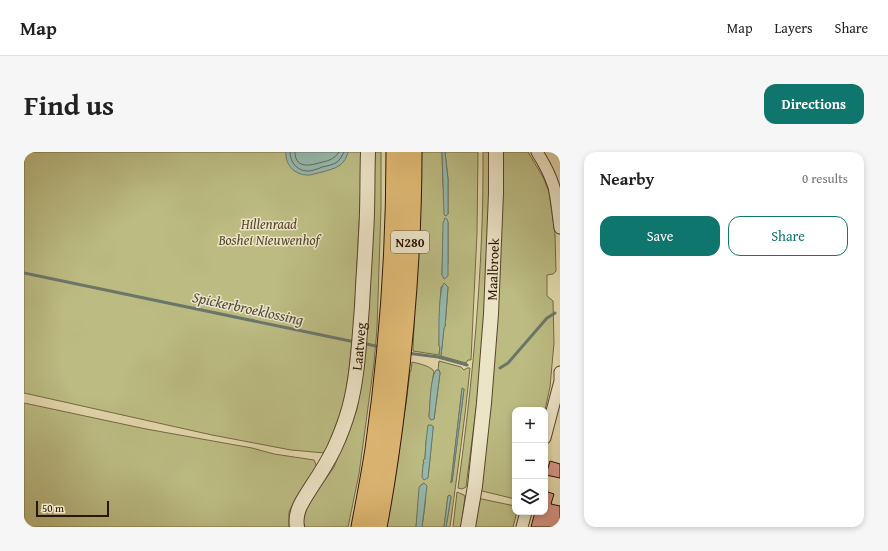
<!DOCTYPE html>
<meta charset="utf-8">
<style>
:root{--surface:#fff;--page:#f6f6f6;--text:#222;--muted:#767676;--line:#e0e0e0;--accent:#0f766e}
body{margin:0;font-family:"Gentium Book Plus",serif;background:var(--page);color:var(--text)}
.controls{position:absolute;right:12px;bottom:12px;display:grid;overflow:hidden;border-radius:8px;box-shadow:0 2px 6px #0003}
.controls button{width:36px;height:36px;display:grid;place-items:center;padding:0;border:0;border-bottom:1px solid var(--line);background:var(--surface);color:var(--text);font:20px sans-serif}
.scale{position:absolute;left:12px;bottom:10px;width:73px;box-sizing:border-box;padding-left:4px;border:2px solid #2c1404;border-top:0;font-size:11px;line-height:14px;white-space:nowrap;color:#2c1404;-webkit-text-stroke:3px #ece4c7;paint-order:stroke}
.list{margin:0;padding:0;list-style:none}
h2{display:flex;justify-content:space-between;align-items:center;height:52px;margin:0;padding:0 16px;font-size:17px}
h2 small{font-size:13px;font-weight:400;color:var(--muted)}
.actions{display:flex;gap:8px;padding:12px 16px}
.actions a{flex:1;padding:9px 0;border:1px solid var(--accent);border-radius:12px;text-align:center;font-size:14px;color:var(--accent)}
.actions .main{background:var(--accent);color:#fff}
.icon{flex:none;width:22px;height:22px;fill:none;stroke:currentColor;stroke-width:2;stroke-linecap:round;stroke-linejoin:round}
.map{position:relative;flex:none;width:536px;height:375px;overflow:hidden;border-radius:12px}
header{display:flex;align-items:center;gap:24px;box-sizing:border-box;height:56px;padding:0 20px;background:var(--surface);border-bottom:1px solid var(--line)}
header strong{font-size:19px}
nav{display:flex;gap:22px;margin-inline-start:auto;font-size:14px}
.intro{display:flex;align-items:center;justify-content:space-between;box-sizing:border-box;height:96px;padding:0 24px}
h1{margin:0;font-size:28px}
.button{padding:10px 18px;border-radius:12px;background:var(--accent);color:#fff;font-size:14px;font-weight:700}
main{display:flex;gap:24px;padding:0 24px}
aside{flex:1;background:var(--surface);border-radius:12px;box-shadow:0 2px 6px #0003}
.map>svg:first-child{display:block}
</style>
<header>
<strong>Map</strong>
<nav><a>Map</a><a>Layers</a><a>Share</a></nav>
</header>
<div class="intro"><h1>Find us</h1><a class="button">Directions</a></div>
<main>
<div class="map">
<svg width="536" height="375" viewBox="0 0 536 375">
<rect width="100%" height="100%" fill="#e1d5a9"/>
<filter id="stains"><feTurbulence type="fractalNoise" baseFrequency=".005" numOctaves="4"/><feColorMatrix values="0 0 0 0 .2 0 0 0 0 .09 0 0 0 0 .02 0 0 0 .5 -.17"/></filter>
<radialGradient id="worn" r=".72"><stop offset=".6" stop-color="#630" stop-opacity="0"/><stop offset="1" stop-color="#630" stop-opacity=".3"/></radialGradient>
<!-- green -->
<path fill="#bbbb82" stroke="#746843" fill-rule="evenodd" d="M0 0H337L338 14 330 173 325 218 320 253 301 301 267 298 188 283 0 241Z
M347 0H357V56L353 176 350 211 335 322 324 375H281L279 369 283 354 310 315 333 257 339 208Z
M394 0H418L419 33 424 62V27L421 0H454L453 81 447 208H444L442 211 417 204 420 175H421L424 135H417L416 159 415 194 416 195 415 203 389 199 394 65ZM420 69 424 70V111L418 123Z
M459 0H468V86L455 234 442 335 438 337 434 336C446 249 455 161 458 73 459 49 459 24 459 0Z
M478 0H504L519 25 525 40 531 82 532 119 529 122 523 123V144L529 149 530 191 526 235 521 258H491V347L454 338Z
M415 209 437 215 440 218 443 216H446C441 269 433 322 426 375H422L427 345 426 343 424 344 420 375H398L401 353 402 334 400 331 396 334 392 375H360L382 252 386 219H387L388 210C396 212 404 213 410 219L407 239 405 265 410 267 416 221 415 218H414ZM438 237H440L428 330 427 331ZM409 275 404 325 402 327 399 313 401 307 402 289Z
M0 251 122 277 228 296 250 302 290 308 293 315 272 346 265 360V375H0Z
M433 340 440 343 441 345 437 375H429Z
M453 346 491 354V360H493L489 375H448Z"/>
<!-- water -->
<path fill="#95b8ad" stroke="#6b7669" d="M262 0H324C323 5 320 10 316 13 311 17 304 18 298 20 294 21 290 22 286 23 272 24 261 14 262 0Z
M418 0H421L424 27V62L422 64H421L420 62Z
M421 66 423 67 424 70V124L420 127 418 123 419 71Z
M420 131 424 135 421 175 420 176 417 204 415 203 416 195 415 194C415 182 414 138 420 131Z
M412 218H415L416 221 410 267 407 268 405 265C406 254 406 227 412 218Z
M438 236 440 237 428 330 427 331Z
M404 273H407L409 274V278L404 326 400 328 398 325 399 313 400 310H399L400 307H401L402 289Z
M400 331 403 334 398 375H392L395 336 396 334Z
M425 343 427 345 422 375H420L424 344Z"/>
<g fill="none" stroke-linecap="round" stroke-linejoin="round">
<!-- shore -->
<path stroke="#606658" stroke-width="1" d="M266 0C266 11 274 20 286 19 290 18 294 17 298 15 303 14 309 13 313 10 316 8 318 4 320 0
M271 0C271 16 284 14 295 11 303 9 310 8 315 0"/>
<!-- stream -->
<path stroke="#6b7669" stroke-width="3" d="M0 121 331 190
M338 191 356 195
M383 201 414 205 443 213
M476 216 484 211 523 166 531 161"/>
</g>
<!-- building -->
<path fill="#d79686" stroke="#2c1404" d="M526 309 536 312V326L522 323Z
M521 339 530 342 527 352 536 354V375H507L511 360H521Z"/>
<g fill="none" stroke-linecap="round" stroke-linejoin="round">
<!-- minor casing -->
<g stroke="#59442d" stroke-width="13">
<path id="minor" d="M513 0C520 11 526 22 530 35 533 48 534 62 536 76
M521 286 536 229V220
M498 375 502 360"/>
</g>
<!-- tertiary casing -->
<g stroke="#59442d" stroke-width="16">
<g id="tertiary">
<path id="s1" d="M273 375C270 359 280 347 288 334 296 322 304 309 310 297 316 284 321 271 325 257 334 224 335 189 338 155 339 131 341 106 342 82 344 55 343 27 344 0"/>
<path id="s2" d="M444 375 451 334 460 251 467 162 472 41V0"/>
</g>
</g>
<!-- trunk casing -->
<g stroke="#2c1404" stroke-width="21">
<path id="trunk" d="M337 375C342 349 347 323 351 297 365 199 372 99 372 0
M353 375C361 333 367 291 372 249 382 166 388 83 388 0"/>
</g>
<!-- minor -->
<use href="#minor" stroke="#ece4c7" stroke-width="11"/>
<!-- tertiary -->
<use href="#tertiary" stroke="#ece4c7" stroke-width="14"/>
<!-- trunk -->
<use href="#trunk" stroke="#e0ba74" stroke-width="19"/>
</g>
<g text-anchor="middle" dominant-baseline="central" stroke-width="3" stroke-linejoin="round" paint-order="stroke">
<!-- shield labels -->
<rect fill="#ece4c7" stroke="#66523e" stroke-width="1" x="367" y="79" width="38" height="22" rx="3"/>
<g font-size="13" font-weight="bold" fill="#2c1404">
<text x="386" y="90">N280</text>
</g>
<!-- park labels -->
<g font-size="14" font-style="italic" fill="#57462a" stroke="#ece4c7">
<text x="245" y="72">Hillenraad<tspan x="245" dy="16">Boshei Nieuwenhof</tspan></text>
</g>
<!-- street labels -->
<g font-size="14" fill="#2c1404" stroke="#ece4c7">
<text stroke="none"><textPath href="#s2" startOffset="259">Maalbroek</textPath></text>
<text stroke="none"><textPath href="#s1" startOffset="194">Laatweg</textPath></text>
</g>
<!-- water labels -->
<g font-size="15" font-style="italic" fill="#514d3f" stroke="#ece4c7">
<text transform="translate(224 156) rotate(12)">Spickerbroeklossing</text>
</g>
</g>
<rect width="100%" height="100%" filter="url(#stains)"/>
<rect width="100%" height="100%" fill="url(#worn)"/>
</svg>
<div class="controls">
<button>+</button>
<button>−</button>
<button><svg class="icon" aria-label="layers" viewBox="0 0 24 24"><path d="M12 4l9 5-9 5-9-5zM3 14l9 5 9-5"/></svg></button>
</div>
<div class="scale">50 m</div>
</div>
<aside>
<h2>Nearby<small>0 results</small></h2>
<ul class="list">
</ul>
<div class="actions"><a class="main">Save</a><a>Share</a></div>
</aside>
</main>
